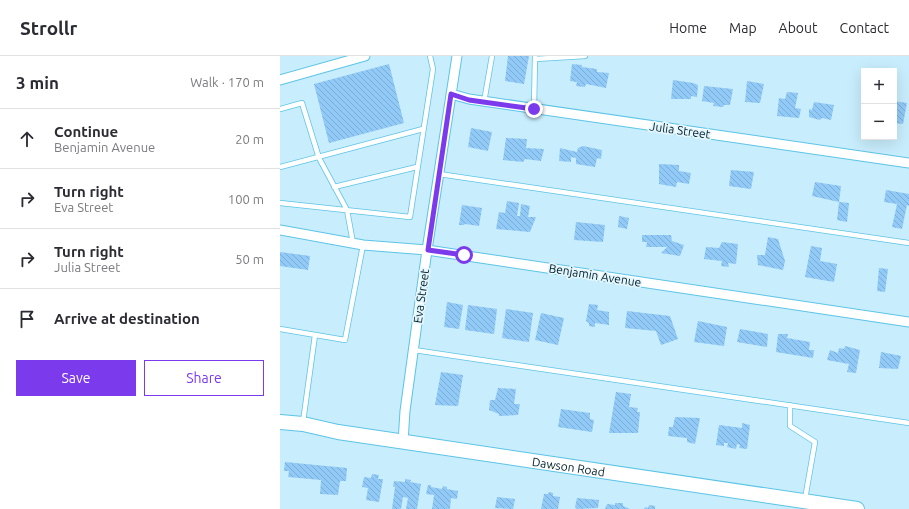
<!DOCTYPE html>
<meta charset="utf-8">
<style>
:root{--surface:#fff;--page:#f2f2f3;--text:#2b2b33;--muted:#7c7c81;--line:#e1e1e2;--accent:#7c3aed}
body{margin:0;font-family:Ubuntu,sans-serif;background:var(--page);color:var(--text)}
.controls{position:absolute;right:12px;top:12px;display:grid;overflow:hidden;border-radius:0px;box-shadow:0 4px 16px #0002}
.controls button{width:36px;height:36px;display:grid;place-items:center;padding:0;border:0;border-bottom:1px solid var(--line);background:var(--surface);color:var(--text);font:20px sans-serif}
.stop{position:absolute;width:12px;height:12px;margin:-9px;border:3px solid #7c3aed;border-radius:50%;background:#fff}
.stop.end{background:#7c3aed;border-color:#fff;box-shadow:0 1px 4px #0008}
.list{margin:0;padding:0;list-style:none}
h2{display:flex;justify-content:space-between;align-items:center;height:52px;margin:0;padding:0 16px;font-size:17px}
h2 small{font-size:13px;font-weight:400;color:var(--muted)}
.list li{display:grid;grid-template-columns:26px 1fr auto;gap:12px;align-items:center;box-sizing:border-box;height:60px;padding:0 16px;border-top:1px solid var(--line)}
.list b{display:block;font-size:15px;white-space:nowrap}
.list p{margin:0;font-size:13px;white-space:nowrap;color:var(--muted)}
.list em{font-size:13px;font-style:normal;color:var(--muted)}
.actions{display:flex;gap:8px;padding:12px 16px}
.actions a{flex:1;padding:9px 0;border:1px solid var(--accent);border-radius:0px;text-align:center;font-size:14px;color:var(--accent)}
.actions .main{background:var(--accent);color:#fff}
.icon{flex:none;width:22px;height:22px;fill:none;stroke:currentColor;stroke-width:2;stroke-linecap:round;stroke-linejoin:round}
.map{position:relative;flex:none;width:629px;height:453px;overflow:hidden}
header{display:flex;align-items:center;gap:24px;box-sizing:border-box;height:56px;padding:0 20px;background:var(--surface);border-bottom:1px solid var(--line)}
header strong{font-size:19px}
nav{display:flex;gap:22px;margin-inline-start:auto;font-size:14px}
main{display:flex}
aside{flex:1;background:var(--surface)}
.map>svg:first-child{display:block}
</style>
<header>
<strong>Strollr</strong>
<nav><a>Home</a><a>Map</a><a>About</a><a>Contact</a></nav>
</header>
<main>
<aside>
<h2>3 min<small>Walk · 170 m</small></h2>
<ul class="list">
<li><svg class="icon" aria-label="ahead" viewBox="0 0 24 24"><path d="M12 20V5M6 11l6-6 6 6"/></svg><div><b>Continue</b><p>Benjamin Avenue</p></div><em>20 m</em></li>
<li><svg class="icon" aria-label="right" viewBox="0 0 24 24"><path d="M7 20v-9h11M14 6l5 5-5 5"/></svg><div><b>Turn right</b><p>Eva Street</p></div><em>100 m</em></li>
<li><svg class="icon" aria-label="right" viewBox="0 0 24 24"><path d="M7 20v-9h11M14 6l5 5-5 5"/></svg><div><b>Turn right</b><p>Julia Street</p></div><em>50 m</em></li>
<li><svg class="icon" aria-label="arrive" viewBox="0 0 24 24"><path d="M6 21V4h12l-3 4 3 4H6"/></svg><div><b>Arrive at destination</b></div></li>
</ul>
<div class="actions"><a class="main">Save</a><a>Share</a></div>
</aside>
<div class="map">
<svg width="629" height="453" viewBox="0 0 629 453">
<defs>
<pattern id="building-back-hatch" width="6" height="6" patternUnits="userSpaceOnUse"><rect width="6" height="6" fill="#91c9f7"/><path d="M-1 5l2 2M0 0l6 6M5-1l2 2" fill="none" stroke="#7bacd4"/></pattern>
</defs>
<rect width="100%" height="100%" fill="#c8edfc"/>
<!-- building -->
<path fill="url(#building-back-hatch)" d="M228 0H249L244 28 225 25Z
M109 8 124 67 49 87 34 28Z
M292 8 302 9V11L317 13V16L329 17 326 32 306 28 305 31 296 30 297 26 290 25Z
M393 24 413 27 418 29 417 41 411 40V43H391Z
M467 25 484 28 480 47 465 46Z
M424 30 453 33 450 49H444L443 51 433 50 434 47 422 45Z
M507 36 518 37 515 52 521 53 519 62 497 60 499 42 505 43Z
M614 45 627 47 623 68 614 67Z
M534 46 554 49 551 64 542 62 540 64 529 61V53L532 54Z
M191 72 212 76 208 95 188 91Z
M226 82 247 83 246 92 264 93 261 105 245 103 243 106 223 104Z
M303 90 322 94 321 103 317 102 315 111 296 108V102L291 101V106L279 105 280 92 297 96 298 92Z
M379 108 399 109V115L411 117 409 128 397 126 396 131 379 128Z
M451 114 474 116 471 133 449 130Z
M535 126 561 130 559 146 532 140Z
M606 134 629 138V150L627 149 622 173 612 171 617 148 604 146Z
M227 145 239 147 237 160H240L241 148 250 150 248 161H256L250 176 216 173 219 156 225 157Z
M559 146 569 147 567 166 557 164Z
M182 149 202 152 199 170 185 168 184 169H179Z
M339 160 349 162 347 173 338 171Z
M296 166 325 169 323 186 294 184Z
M362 179H391L392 185 404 189 400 200 381 197 387 191H366L367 186H362Z
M488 181 498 183 505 205 503 214 478 209 477 199H485Z
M442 186 458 188 456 208 448 207 449 211 441 210 442 205 424 203 426 191 439 192Z
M531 190 542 192 540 205 557 208 554 226 525 221Z
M0 196 30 200 28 214 0 210Z
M599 212 608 213 605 236 597 235Z
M167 246 183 249 179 273 164 271Z
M309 248 318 249 317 254 329 256V269L315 267V271L309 270V267L306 265Z
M188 249 217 253 214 278 185 274Z
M226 253 253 257 249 286 222 282Z
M347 255 390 260 398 283 381 289 376 275 345 272Z
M261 257 284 262 278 289 255 284Z
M418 265 447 271 444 290 414 286Z
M460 273 488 278 487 291 457 286Z
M498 278H508L507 282 530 286 529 294H534L533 302 496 296Z
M565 290 580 294 576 317 567 316 569 308 547 304 550 294 558 297 559 292 564 293Z
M601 296 621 300 618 313 599 312Z
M161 316 183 319 178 350 155 349Z
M218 332 236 333 234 348H240L238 359 219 360V358L209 354 210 344H215Z
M336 336 351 338 349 351 358 352 357 356H360L358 377H329Z
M281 353 310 357V363L314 364 312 376 278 371Z
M395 361 420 362 415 388 407 386V382L388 380 389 371H393Z
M462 367 470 369 467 393 459 392 460 389 457 388 456 393 447 391 448 387H444V390L436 389 439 369 462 372Z
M5 406 67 412 66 425H60L58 439 40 438 41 424 8 421 9 415H4Z
M92 418 99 419 98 423H103L99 446 86 444 88 432 82 431 84 421 91 422Z
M125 423 131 424 130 426 141 428 137 453H126L128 442 123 441 121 453H112L115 431H113L114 425 125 426Z
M148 429H151V431L162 433 163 430 167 431V433L178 435 177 443 171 442 170 453H152L154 439 146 438Z
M269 436 273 437V440L280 441 278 453H261L264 438H268Z
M217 441 235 443 233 453 215 452Z
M297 442 319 444 318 452 297 453 295 451Z
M335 447H343V450L350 453H325L327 448 335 449Z
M369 449 375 450V453H364L365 451 368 452Z"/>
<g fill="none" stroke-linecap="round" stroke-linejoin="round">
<!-- service casing -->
<g stroke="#5cc4e7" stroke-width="6">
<path id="service" d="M255 3 305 0
M204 46 212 0
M0 53 22 47 39 102 67 154 73 187
M254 53 255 0
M0 111 143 73
M159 118 629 187
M54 131 137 111
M0 147 130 161 153 13 150 0
M0 273 65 284 83 189
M134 294 629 367
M510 349V370L535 386 525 443
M23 366 35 279"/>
</g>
<!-- minor casing -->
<g stroke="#5cc4e7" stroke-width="11">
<path id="minor" d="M0 24 85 0
M171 38 189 43 629 107
M0 174 83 189 147 194 629 266
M123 386 125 355 147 194 177 0"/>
</g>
<!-- primary casing -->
<g stroke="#5cc4e7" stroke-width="16">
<g id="primary">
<path id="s1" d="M0 366 23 368 58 376 577 453"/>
</g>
</g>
<!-- service -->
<use href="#service" stroke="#fff" stroke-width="4.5"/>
<!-- minor -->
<use href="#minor" stroke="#fff" stroke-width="9"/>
<!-- primary -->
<use href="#primary" stroke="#fff" stroke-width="14"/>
</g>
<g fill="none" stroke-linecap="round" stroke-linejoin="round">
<!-- route -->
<path stroke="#7c3aed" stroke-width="5" d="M184 199 148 194 171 38 189 44 254 53"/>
</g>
<g text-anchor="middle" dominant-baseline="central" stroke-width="3.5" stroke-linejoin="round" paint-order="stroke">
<!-- street labels -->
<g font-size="12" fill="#001f2a" stroke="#e5f7fe">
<text transform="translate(400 74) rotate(8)">Julia Street</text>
<text transform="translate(315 219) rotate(9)">Benjamin Avenue</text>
<text transform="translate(141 240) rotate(-82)">Eva Street</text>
<text stroke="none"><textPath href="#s1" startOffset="292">Dawson Road</textPath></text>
</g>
</g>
</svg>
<div class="controls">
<button>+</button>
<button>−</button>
</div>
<div class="stop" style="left:184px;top:199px"></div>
<div class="stop end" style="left:254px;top:53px"></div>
</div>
</main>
